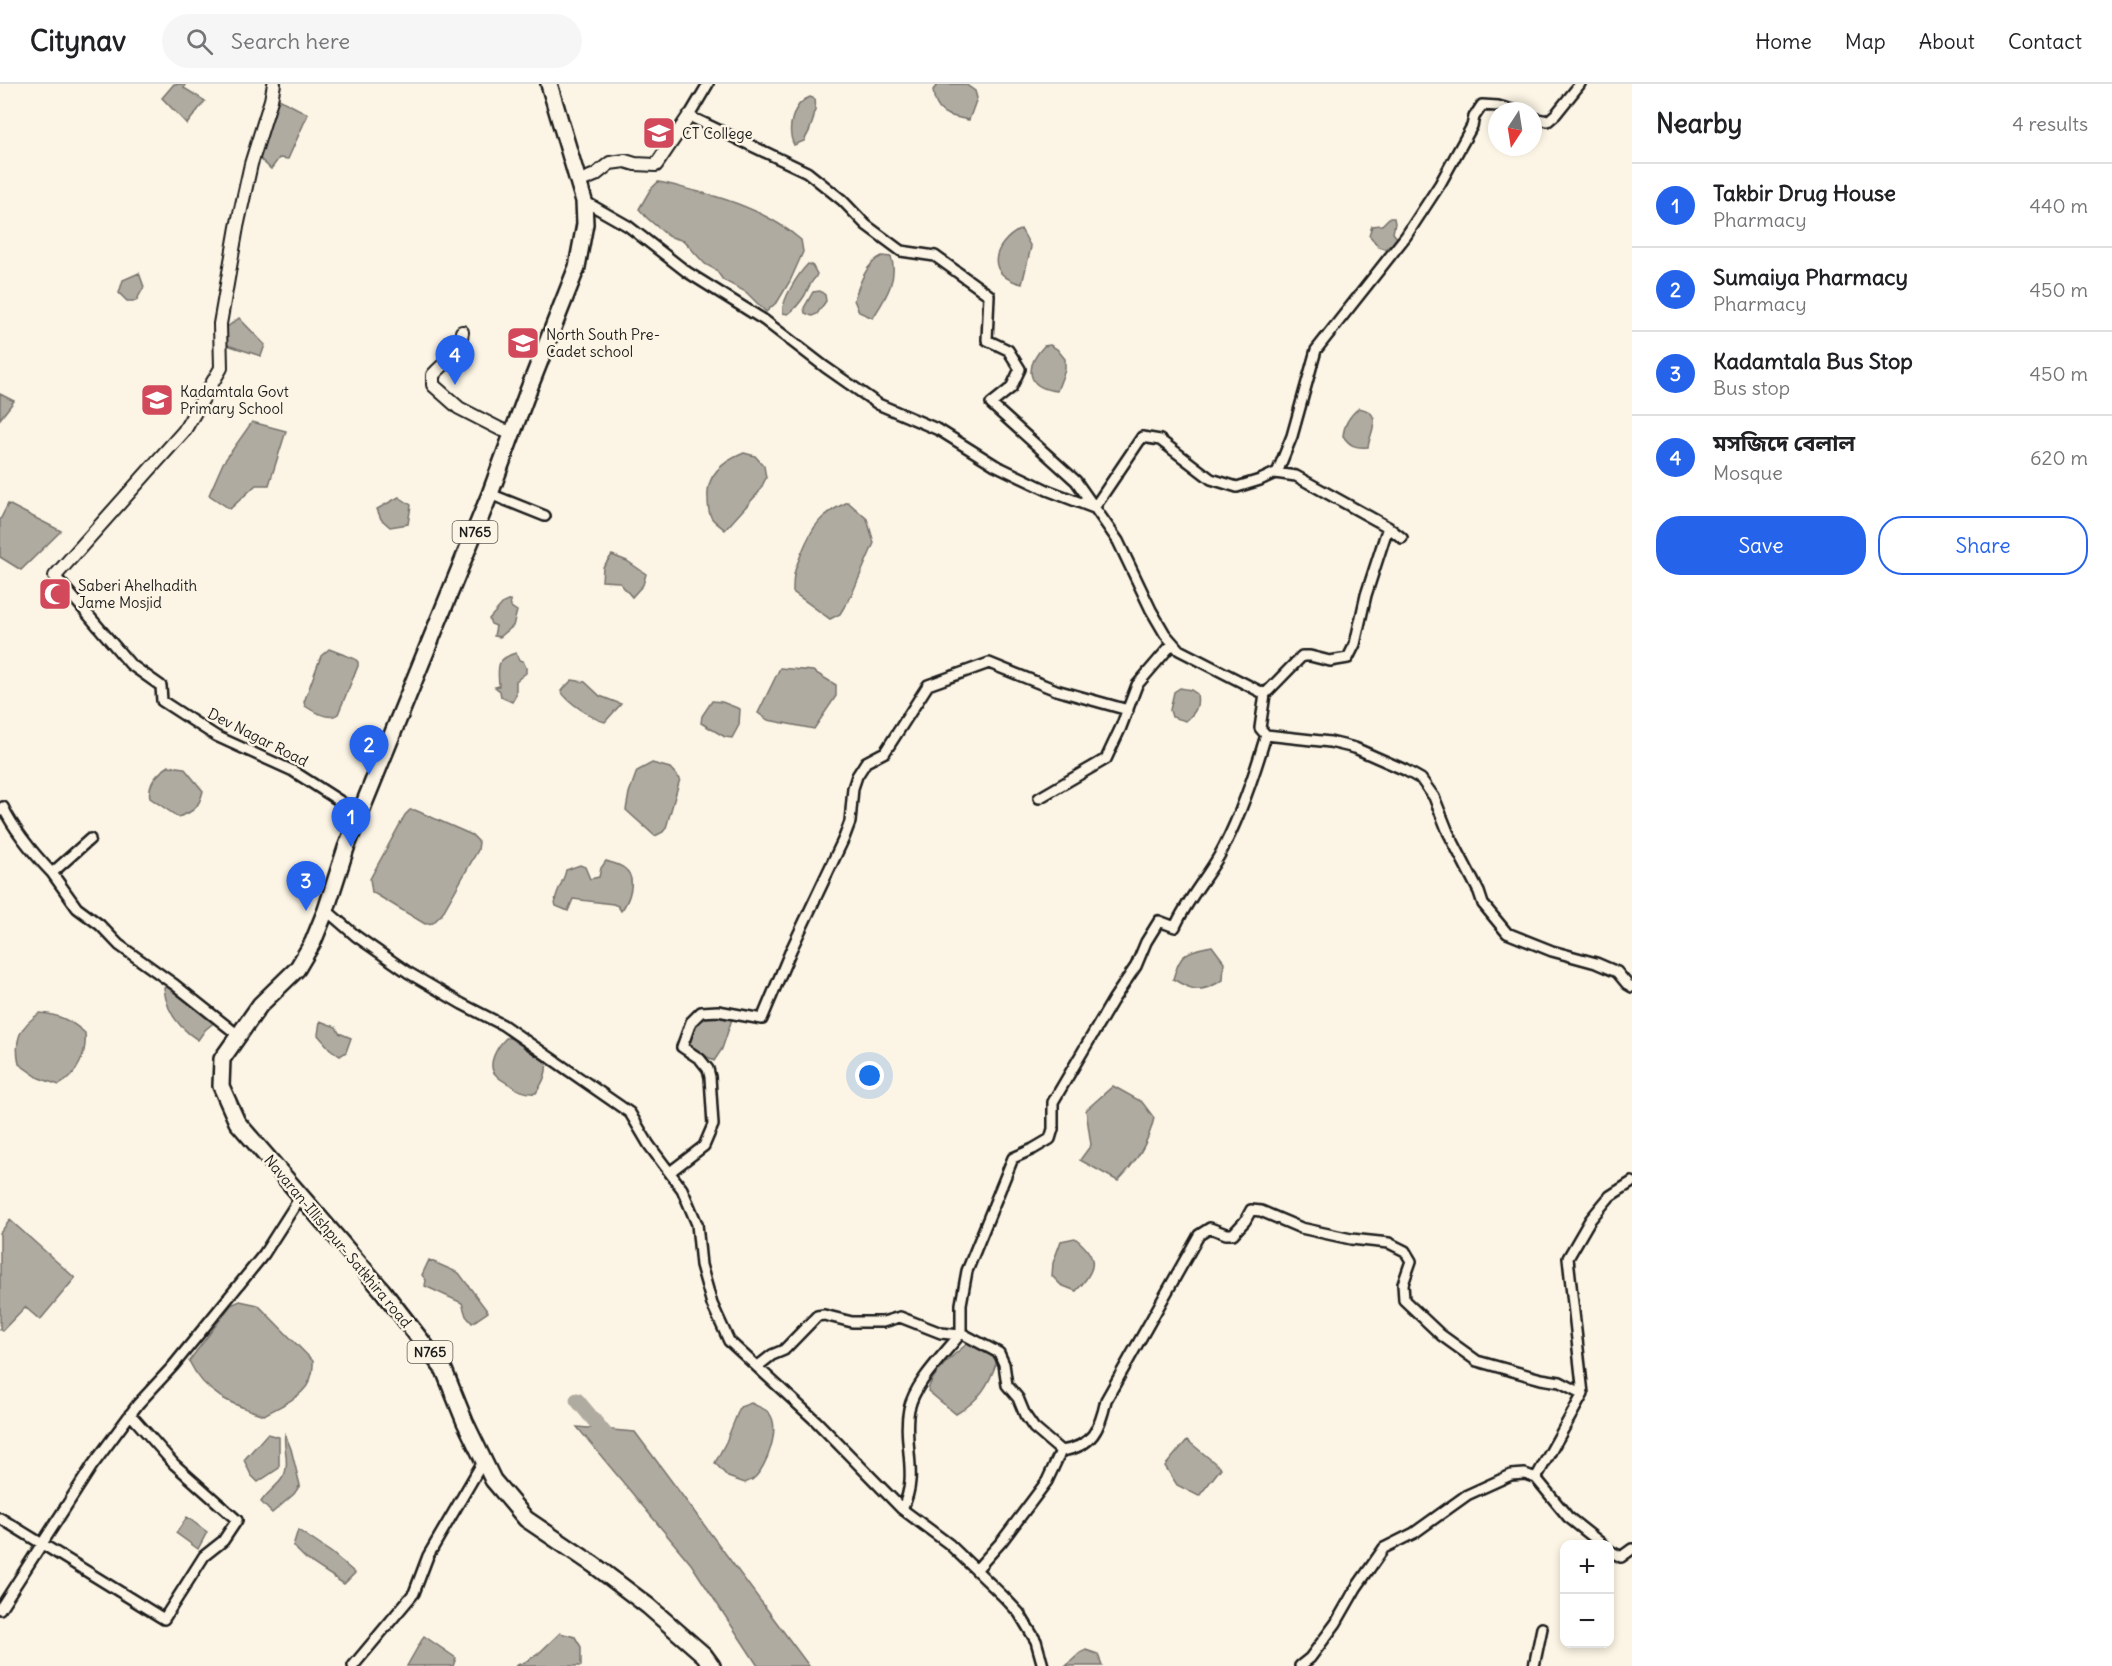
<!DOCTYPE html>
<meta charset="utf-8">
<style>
:root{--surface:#fff;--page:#f6f6f6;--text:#202124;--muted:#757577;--line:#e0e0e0;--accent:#2563eb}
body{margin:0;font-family:Delius,"Noto Sans Bengali",sans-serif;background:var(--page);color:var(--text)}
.controls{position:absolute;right:18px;bottom:18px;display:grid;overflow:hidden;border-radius:12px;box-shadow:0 3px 9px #0003}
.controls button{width:54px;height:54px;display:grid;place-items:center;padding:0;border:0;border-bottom:2px solid var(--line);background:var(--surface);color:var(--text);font:30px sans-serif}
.compass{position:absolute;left:1488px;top:18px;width:54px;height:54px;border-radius:50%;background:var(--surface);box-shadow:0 3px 9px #0003;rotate:192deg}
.you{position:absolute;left:870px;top:992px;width:21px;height:21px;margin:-15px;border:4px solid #fff;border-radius:50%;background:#1a73e8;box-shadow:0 0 0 9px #1a73e833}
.badge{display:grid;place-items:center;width:39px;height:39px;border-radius:50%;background:var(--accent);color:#fff;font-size:20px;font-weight:700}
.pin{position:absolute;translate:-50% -50px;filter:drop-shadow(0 2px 3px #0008)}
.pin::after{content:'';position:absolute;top:32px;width:21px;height:18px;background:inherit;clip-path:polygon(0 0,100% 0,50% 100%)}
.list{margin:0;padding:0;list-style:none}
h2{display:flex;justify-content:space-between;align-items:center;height:78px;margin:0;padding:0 24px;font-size:26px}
h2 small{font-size:20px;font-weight:400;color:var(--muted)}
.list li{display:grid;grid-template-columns:39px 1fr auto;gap:18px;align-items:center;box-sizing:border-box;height:84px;padding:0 24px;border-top:2px solid var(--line)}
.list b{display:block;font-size:22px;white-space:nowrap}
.list p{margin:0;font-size:20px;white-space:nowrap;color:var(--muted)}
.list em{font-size:20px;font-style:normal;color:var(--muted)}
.actions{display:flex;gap:12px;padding:18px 24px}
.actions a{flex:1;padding:14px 0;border:2px solid var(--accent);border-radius:24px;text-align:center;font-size:21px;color:var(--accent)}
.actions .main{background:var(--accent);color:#fff}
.icon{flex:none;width:33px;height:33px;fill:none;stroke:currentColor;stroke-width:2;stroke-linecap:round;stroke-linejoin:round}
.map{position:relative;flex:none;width:1632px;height:1582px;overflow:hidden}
header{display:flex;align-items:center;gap:36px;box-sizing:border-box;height:84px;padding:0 30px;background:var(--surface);border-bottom:2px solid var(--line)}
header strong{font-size:28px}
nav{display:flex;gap:33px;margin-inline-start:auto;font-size:21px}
.search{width:420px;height:54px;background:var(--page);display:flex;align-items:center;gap:15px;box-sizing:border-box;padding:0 21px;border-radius:33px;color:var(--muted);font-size:22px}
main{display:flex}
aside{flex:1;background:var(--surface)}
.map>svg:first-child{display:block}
</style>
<header>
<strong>Citynav</strong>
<div class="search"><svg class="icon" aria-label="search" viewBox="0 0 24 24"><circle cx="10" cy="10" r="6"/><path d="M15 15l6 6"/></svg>Search here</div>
<nav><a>Home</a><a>Map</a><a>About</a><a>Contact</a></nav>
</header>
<main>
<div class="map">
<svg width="1632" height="1582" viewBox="0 0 1632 1582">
<rect width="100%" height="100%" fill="#fcf5e5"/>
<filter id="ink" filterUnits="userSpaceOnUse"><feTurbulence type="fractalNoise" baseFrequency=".0167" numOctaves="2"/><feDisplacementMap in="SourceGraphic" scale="12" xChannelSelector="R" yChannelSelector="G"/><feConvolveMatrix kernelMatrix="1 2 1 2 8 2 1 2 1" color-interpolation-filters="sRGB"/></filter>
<g filter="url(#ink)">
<!-- water -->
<path fill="#b0aba1" stroke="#75726c" stroke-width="1.5" d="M174 0H185L184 4 205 17 187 40 162 14Z
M938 0H965L975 7 977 14 969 36C947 32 935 30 933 6Z
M275 13 308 30 288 75 279 74 271 85 256 71Z
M810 13 815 15C817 28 811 46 804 57L794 61C786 45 793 19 810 13Z
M658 98C672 100 682 104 695 107 733 116 771 130 801 156L803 168 790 197 778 217 766 228 746 208 723 196 716 186 705 180 684 157 668 152 647 134 639 125 650 106Z
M1389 134H1394L1395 139 1393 149 1398 155 1397 158 1385 165 1379 163 1369 151 1372 142 1382 141Z
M1021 145 1031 163 1022 200C984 191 992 160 1021 145Z
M882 172 891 173C899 195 884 216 873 234L859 228 854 216C859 201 866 179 882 172Z
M808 180 812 181 817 190 815 194C810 199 808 205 805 211 800 219 795 225 788 230L783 229C781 216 799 189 808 180Z
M139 189 144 203 136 217H127L119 209 123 196Z
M820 207 825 211 826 217 817 230 812 232 805 229 804 224 813 208Z
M239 234 265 261 261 272 224 260 226 244Z
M1050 261 1057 265 1065 275V286L1057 307C1025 304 1025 282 1044 262Z
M0 310 14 317 0 335Z
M1359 324C1384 329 1371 345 1368 363 1355 364 1350 362 1343 352 1344 340 1349 332 1359 324Z
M252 338 286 347 269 401H256L230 425 209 411 223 379Z
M744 369 755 372 764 382 766 394 759 408 725 446C721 442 714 438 711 433 708 427 708 420 708 414 706 390 724 377 744 369Z
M399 413 411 421 408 440 390 443 381 435 377 425Z
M848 418 867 435 874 459 852 510 840 530 830 535 793 508C793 487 795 486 802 468 813 441 821 430 848 418Z
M8 420 61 447 21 486 0 473V436Z
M612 471 627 477 646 490 643 501 632 513 619 498 602 497 603 483Z
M510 516 511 523 517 527 513 542 500 553 494 552 496 542 491 540 489 535 503 519Z
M329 565 355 575 358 578V582L338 630C329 637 314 628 305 622L304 618 321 572Z
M516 569 519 576 523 577 526 584V589L516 597V611L512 618 501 613 500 607 495 603 499 602C498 583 495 575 516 569Z
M780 584 813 587 836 601V612L814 645 768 636 758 629Z
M572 596 585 598 600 612 621 620 605 638C594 636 566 617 561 607Z
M1180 604 1191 606 1197 610C1199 622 1196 628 1186 637L1172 633 1170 626 1174 608Z
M712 617 722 618 740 625 739 641 732 654 725 653 701 639 702 632Z
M652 679 670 684 680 695 666 744 663 748 655 752 626 726 629 709 637 687Z
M169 682 184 684 203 707C199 723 194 728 178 733L150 714C147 699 158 689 169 682Z
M410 726H415L472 751 479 758 478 766 442 830 433 839 425 840 372 808 370 795 405 731Z
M606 777C612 779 619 780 624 784 638 794 629 817 621 827L618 822 613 820 573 815 568 827 556 822C552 813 564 798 566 786L580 781 585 783 590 795 599 793 601 784Z
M1212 862 1224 878 1223 896C1201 909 1194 908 1173 895 1180 869 1186 867 1212 862Z
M168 901 217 936 205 946 198 956C179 944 166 927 164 904Z
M40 929C58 930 72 937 85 949 87 969 78 991 59 1001L39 994 19 980C14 956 19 943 40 929Z
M715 929 733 932 722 965 714 977 688 961 687 956 699 934Z
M320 937 336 943 339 949 351 954 346 968 340 972 330 965 318 951Z
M506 954H512L546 976C548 989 543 998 536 1009 525 1010 518 1006 509 1000 505 998 500 995 497 992 485 982 497 963 506 954Z
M1113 1002 1142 1018 1154 1034C1148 1060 1136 1078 1118 1097L1080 1076 1091 1061 1086 1026Z
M10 1136 75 1194 40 1236 25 1223 2 1247 0 1245V1149Z
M1075 1154C1100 1174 1096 1186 1076 1207L1061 1201 1052 1192 1053 1179 1061 1157Z
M429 1176 459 1189 488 1228 472 1239 466 1232 462 1219 425 1202 426 1196 422 1191Z
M240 1217 258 1221 313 1277C315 1309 288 1318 264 1331 230 1320 205 1310 189 1277L231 1221Z
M968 1259 983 1265 997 1277C989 1301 979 1317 956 1330L928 1307C930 1291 955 1269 968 1259Z
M751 1319C756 1322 764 1324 768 1328 782 1342 767 1384 753 1395 751 1397 748 1397 745 1399L728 1393 715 1379 726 1358 740 1323Z
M577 1343 635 1348 809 1582H758L691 1480Z
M267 1350 279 1353V1384L258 1398 251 1391 244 1376Z
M285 1350 291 1365 300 1401 294 1410 272 1429 261 1418C268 1406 285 1398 286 1384 288 1372 283 1362 285 1350Z
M1187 1356 1221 1384 1199 1412 1177 1401 1165 1382Z
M187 1433 207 1448 198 1465 176 1449Z
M298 1446 332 1469 355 1489 344 1500 306 1475 293 1462Z
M560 1549 575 1553 581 1563V1582H515L525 1578 538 1570Z
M424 1552 456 1574 453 1582H407Z
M1086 1566 1098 1570 1102 1582H1066L1080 1569Z"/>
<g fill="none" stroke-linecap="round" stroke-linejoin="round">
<!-- river -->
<path stroke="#b0aba1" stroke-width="15" d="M577 1316 613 1359"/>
<!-- minor casing -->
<g stroke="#1c1c1c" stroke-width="14">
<path id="minor" d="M708 0 689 32 807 88 842 116 866 141 901 167 935 172 989 211 987 256 1008 266 1020 285 1011 304 991 320 1076 397 1118 457 1151 526 1165 550 1179 566 1265 610 1260 644 1266 651
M1533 34 1548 37 1556 30 1580 0
M584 117 628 142 687 188 764 236 825 283 878 320 939 346 995 381 1047 406 1094 424 1142 353 1160 356 1211 395 1237 403 1260 396 1275 389 1296 392 1388 443 1366 511 1355 560 1348 574 1330 577 1310 572H1302L1265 610
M1277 389 1292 352 1316 266 1406 152 1440 100 1472 42 1474 33 1482 21 1498 22 1516 27
M490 410 545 432
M1388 443 1402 454
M55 492 130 580 161 602 162 617 216 652 293 687 360 730
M1039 714 1106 675 1121 643 1137 601 1173 559
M0 727 3 723C15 748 34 770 52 789L90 755
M52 789 77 824 100 841 119 861 175 901 238 951
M326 826 356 852 409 889 462 920 503 941 630 1029 649 1061 682 1105 697 1140 701 1181 712 1220 729 1257 816 1337 902 1425 949 1460 1004 1513 1019 1529 1036 1557 1043 1582
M670 1088 704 1062 713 1041 710 993 708 985 700 975 682 963 691 938 701 928 718 927 762 935 791 866 844 754 850 738 853 704 857 692 866 678 885 668 928 601 989 579 1056 606 1128 626
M961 1249V1220L967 1187 1013 1074 1033 1065 1050 1055 1053 1045V1018L1113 916 1136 882 1146 858 1159 837 1175 843C1186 818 1205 796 1219 772 1240 734 1254 692 1266 651L1330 658 1355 664 1405 686 1421 695 1434 713 1448 748 1479 808 1483 820 1507 849 1552 867 1596 879 1617 888 1627 900 1632 903
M758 1282 772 1271 784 1266 817 1232 824 1231 852 1238H883L900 1233 941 1249 960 1251
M1536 1394 1583 1310 1568 1174 1590 1136 1610 1112 1632 1098
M902 1425C920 1392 902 1359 909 1325 915 1298 944 1271 961 1249L999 1269 1004 1280 1007 1301 1018 1314 1025 1331 1034 1344 1061 1367
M0 1434 164 1535 204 1472 223 1457 237 1436 174 1380 130 1330
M1610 1467 1621 1473 1632 1465
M976 1486 1002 1457 1047 1397 1061 1367C1092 1363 1100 1345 1106 1316L1199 1151 1210 1144 1226 1150H1233L1245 1137 1251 1126 1261 1127 1301 1144 1351 1155 1389 1159 1405 1167 1411 1177 1403 1200 1404 1216 1441 1251 1477 1277 1541 1295 1560 1298 1583 1310
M0 1525 92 1382 138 1320 173 1282 264 1170 301 1112
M353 1582 414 1509 428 1472 484 1376
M1300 1582 1310 1574 1336 1539 1356 1504 1384 1464 1414 1449 1467 1411 1511 1391 1525 1390 1536 1394 1568 1433 1602 1460
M1534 1582 1542 1544"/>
</g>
<!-- tertiary casing -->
<g stroke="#1c1c1c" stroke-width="16">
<path id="tertiary" d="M578 98 595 91 610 79 625 77 635 80 656 81 689 32
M462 248 460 260 456 262C450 279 444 278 433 291V301L459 324 500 345 512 349
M55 492 184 347 221 284 220 240 237 143 251 80 271 16 274 0"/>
</g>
<!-- trunk casing -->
<g stroke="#1c1c1c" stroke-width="20">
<path id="trunk" d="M549 0 584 117 585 140 577 183 528 307 490 410 346 764 326 826 313 858 297 885 260 921 222 975 221 1002 237 1038 382 1206 444 1286 465 1338 493 1396 526 1435 594 1481 648 1522 704 1571 712 1582"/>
</g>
<!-- minor -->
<use href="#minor" stroke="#fcf5e5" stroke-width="9"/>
<!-- tertiary -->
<use href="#tertiary" stroke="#fcf5e5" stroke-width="12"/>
<!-- trunk -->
<use href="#trunk" stroke="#fcf5e5" stroke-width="15"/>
</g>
</g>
<!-- icons -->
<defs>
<g id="university-square" transform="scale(1.725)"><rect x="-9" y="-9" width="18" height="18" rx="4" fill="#d1495b" stroke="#fcf5e5"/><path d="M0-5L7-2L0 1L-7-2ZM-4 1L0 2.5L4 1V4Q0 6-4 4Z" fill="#fff"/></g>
<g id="school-square" transform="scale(1.725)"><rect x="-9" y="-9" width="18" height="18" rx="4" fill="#d1495b" stroke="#fcf5e5"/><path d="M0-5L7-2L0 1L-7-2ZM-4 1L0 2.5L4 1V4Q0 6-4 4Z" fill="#fff"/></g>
<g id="mosque-square" transform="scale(1.725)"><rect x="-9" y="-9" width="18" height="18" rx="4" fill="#d1495b" stroke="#fcf5e5"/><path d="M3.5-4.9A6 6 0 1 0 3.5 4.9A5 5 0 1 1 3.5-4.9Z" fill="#fff"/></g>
</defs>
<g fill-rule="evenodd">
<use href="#university-square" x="659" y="49"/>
<use href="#school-square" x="523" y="259"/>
<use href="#school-square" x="157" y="316"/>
<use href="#mosque-square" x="55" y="510"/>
</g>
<g text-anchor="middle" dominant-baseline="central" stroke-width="5" stroke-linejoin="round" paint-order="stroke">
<!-- shield labels -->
<g fill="#fcf5e5" stroke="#5f5d58" stroke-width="1.5">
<rect x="452.5" y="437" width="45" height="22" rx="4.5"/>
<rect x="407.5" y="1257" width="45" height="22" rx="4.5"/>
</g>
<g font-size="14" font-weight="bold" fill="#1c1c1c">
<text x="475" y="448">N765</text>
<text x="430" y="1268">N765</text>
</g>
<!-- poi labels -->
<g font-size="15" fill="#1c1c1c" stroke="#fcf5e5" text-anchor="start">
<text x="682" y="49">CT College</text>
<text x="546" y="250">North South Pre-<tspan x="546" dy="17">Cadet school</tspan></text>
<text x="180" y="307">Kadamtala Govt<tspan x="180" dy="17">Primary School</tspan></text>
<text x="78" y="501">Saberi Ahelhadith<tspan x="78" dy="17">Jame Mosjid</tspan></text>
</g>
<!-- street labels -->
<g font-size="15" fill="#1c1c1c" stroke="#fcf5e5">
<text transform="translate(258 653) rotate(27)">Dev Nagar Road</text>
<text transform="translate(338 1157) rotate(50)">Navaran-Illishpur- Satkhira road</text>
</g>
</g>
</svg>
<div class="controls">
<button>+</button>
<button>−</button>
</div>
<svg class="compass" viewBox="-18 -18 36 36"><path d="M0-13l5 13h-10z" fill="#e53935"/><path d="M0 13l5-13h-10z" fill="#757577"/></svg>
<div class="you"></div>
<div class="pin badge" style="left:351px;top:763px">1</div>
<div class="pin badge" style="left:369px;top:691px">2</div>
<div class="pin badge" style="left:306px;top:827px">3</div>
<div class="pin badge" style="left:455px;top:301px">4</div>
</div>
<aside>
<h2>Nearby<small>4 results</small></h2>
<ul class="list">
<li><span class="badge">1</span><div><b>Takbir Drug House</b><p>Pharmacy</p></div><em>440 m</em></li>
<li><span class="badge">2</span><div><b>Sumaiya Pharmacy</b><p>Pharmacy</p></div><em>450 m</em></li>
<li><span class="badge">3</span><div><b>Kadamtala Bus Stop</b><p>Bus stop</p></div><em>450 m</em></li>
<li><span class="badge">4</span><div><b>মসজিদে বেলাল</b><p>Mosque</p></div><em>620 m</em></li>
</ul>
<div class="actions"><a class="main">Save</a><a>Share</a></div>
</aside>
</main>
